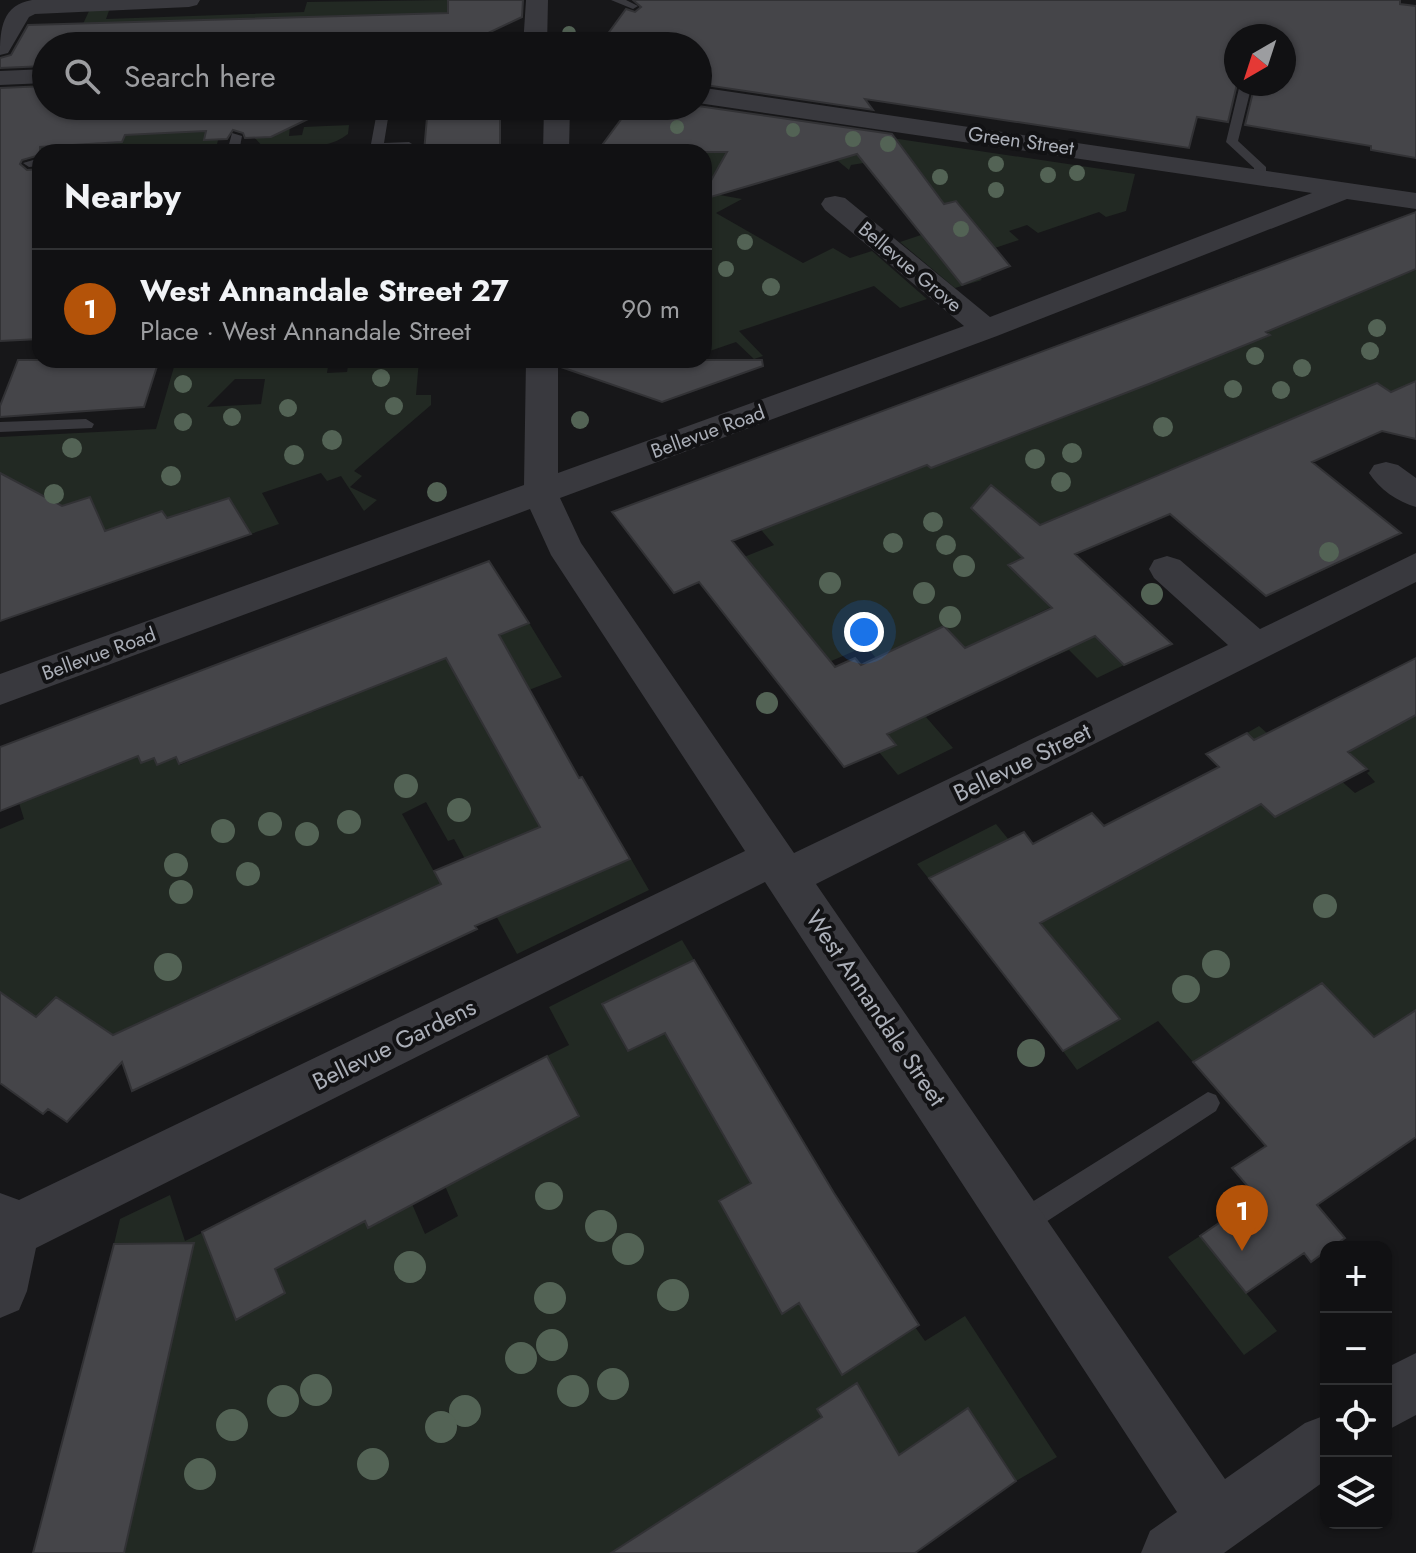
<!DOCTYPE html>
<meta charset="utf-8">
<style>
:root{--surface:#111113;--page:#1e1f21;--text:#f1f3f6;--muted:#9c9da0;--line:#303133;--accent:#b45309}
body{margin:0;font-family:Jost,sans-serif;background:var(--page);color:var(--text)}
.controls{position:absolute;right:24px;bottom:24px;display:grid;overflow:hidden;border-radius:16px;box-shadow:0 2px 6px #0004}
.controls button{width:72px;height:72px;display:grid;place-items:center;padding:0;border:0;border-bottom:2px solid var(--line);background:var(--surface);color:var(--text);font:40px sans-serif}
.compass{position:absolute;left:1224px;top:24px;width:72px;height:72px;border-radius:50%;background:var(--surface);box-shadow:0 2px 6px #0004;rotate:219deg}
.you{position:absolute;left:864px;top:632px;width:28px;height:28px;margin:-20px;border:6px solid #fff;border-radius:50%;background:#1a73e8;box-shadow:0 0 0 12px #1a73e833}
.badge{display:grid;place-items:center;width:52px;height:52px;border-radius:50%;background:var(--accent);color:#fff;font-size:26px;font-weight:700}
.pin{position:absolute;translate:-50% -66px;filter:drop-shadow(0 2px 4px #0008)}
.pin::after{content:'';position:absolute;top:42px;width:28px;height:24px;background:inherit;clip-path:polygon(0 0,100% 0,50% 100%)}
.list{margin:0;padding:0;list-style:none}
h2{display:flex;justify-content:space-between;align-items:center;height:104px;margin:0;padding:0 32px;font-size:34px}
h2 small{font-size:26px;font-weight:400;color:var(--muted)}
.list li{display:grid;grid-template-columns:52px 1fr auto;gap:24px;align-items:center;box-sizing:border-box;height:120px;padding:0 32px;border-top:2px solid var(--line)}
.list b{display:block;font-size:30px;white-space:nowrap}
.list p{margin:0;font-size:26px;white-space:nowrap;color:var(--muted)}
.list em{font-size:26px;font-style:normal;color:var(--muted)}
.icon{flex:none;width:44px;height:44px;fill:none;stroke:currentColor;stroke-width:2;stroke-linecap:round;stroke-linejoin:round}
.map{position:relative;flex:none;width:1416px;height:1553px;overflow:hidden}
.search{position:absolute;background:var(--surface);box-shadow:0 2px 6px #0004;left:32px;top:32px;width:680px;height:88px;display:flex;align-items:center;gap:20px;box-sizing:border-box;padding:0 28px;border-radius:44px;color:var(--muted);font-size:30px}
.panel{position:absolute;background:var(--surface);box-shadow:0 2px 6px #0004;left:32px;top:144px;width:680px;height:224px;border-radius:24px}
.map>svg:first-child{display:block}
</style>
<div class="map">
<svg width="1416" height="1553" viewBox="0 0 1416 1553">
<rect width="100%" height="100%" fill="#171719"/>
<!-- green -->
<path fill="#222923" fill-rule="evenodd" d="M448 0 454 13 82 26 90 9 110 8 106 19 304 12 307 2Z
M631 106H676L1135 174 1126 211 1106 217 1099 212 1038 233 1027 225 1009 231 1019 240 959 260 982 280 955 288 900 242 921 235 913 224 965 214 956 202 940 204 901 157 851 165 849 170 816 143 728 157 758 184 714 176V194L742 199 716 213 803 263 833 248 850 258 872 251 927 299 900 308 874 286 739 331 763 356 754 359 736 342 704 353V152L660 114 629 109Z
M349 125 348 134C326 152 290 146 263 147L247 129 290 127 289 136 302 135 304 127Z
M206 131 204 140H218L216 149 40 152V155L25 156 0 141 108 143 122 142 125 135Z
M1416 270V388L1391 392 1377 383 1234 444 1329 543 1349 558 1315 574 1295 557 1283 563 1171 469 1005 539 1023 558 1008 565 1029 585 1066 600 1032 616 1054 635 1088 621 1106 647 1124 665 1097 678 1069 650 1053 657 1020 623 965 648 944 626 910 673 942 709 926 717 953 748 898 775 879 752 895 744 866 708 884 668 866 646 829 662 739 559 774 545 757 525 770 520 774 525 785 521 923 460 932 468 940 464 957 446 966 455 1251 331 1262 339 1270 335 1261 327 1271 322 1218 285 1252 272 1307 309 1383 278 1389 280Z
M176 360H329L327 373 347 372 349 360H419L416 395H431V405L354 471 362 476 350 487 377 500 364 511 341 476 327 481 321 473 262 493 279 524 248 535 228 498 205 506 196 518 191 509 167 518 162 511 113 528 111 547 90 497 70 503 104 585 26 487 6 476 0 481V437L156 429ZM235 379H265L261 404 207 407Z
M529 623 562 677 529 690 536 702 482 724 540 828 513 839 543 897 631 859 649 890 517 954 454 839 448 841 426 802 402 814 441 884 261 967 283 1021 243 1039 221 985 114 1034 122 1063 101 1085 83 1072 36 1017 0 992V829L24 819 19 803 138 756 154 758 157 765 176 757 180 765 194 759 191 751 257 725 261 732 275 726 272 720 308 705 313 712 327 706 324 699 383 676 387 682 402 676 399 669 432 662Z
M1416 714V1010L1387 1029 1416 1081 1322 983 1193 1062 1158 1021 1077 1070 1063 1051 1119 1018 982 853 929 879 917 864 996 824 1013 845 1057 872 1033 844 1046 837 1096 892 1261 804 1275 817 1297 806 1299 783 1247 733 1259 726 1267 733 1272 731 1322 764 1355 793 1375 782 1367 773 1370 771 1347 751Z
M682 940 694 960 602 1004 627 1051 666 1032 751 1183 719 1201 735 1230 757 1219 782 1313 792 1307 795 1297 842 1375 915 1327 925 1341 965 1316 1057 1457 1016 1481 968 1408 858 1482 883 1429 817 1409 822 1417 611 1553H124L155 1304 169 1243 114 1244 120 1219 170 1195 185 1241 206 1231 275 1269 340 1162 368 1227 412 1204 425 1234 458 1216 445 1186 578 1116 547 1056 569 1045 549 1007Z
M1200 1236 1277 1331 1244 1355 1168 1257Z"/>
<!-- building -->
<path fill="#454549" stroke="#323235" stroke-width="2" d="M448 0H523L522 17 461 46H46V66L0 68V58L11 55 28 25 448 13Z
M633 0H1400V4L1416 6V158L1371 150V146L1245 125 1255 84H1284V36H1236L1237 84 1228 122 1197 117 1189 148 865 99 873 110 698 84V46H599L626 9 635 12 641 7Z
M46 86V106H335L271 137 245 138 243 133 233 130 227 139 204 140 206 131 125 135 122 142 40 147V155L22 160 20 164 27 170 40 169V339L0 341V88Z
M428 106H500V152H424Z
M631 106H698L892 134 944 204 956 201 1010 266 962 285 857 154 704 199V193L727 152H597Z
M1416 212V269L1266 332 1270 335 1149 384 931 468 927 465 732 541 835 667 855 658 861 665 944 626 965 648 1052 608 1008 565 1023 558 971 508 991 485 1040 525 1377 383 1391 392 1416 381V439L1382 431 1312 462 1401 533 1266 596 1170 514 1075 554 1172 644 1124 665 1095 636 887 734 896 745 844 767 699 582 674 593 612 512Z
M18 360H159L144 407 0 417V406Z
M562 360H762L763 366 662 402 561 367Z
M0 473 62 506 90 497 105 531 162 511 167 518 229 498 251 534 0 621Z
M489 561 529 623 499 635 579 778 582 777 630 859 475 926 477 929 132 1091 122 1062 67 1122 48 1109 43 1114 0 1083V992L36 1017 56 997 113 1035 441 884 434 871 540 827 446 658 179 764 176 757 157 765 154 758 141 763 138 756 0 811V747Z
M1416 658V715L1348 752 1367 769 1275 817 1261 804 1040 923 1120 1019 1063 1051 929 878 1024 832 1033 844 1092 813 1104 826 1219 767 1206 754 1247 733 1254 740Z
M694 960 834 1193 919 1325 842 1375 799 1303 782 1314 719 1201 751 1183 665 1033 628 1051 602 1004Z
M1322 983 1374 1037 1416 1010V1137L1317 1205 1345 1238 1332 1247H1326V1251L1311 1262 1304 1253 1246 1293 1200 1236 1257 1197 1232 1168 1266 1146 1193 1062Z
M547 1056 579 1116 368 1228 365 1221 275 1269 285 1293 236 1320 202 1232Z
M194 1243 124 1553H33L114 1244Z
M857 1383 899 1455 968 1408 1016 1481 915 1553H611L822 1417 817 1409Z"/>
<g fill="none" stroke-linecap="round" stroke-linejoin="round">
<!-- service -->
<path fill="#39393e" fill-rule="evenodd" d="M611 0H626L638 6 633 9Z
M1240 84H1252L1238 141 1266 167V176L1260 180 1254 176V168L1226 142Z
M378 106H390L384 143 409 142 415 146 413 149 262 152 268 148 371 144Z
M232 133 242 136 239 152H227Z
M40 158V166L29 167 23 163Z
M86 419 94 424 92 428 0 432V422Z
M1208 1092 1216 1095 1220 1103 1216 1111 1029 1233 1020 1237 1011 1233 1007 1224 1011 1215Z"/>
<!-- minor -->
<path fill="#39393e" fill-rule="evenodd" d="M32 0H200L197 5 189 7 35 14 29 17 8 53 0 55C0 29 2 5 32 0Z
M526 0H548L547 46H523Z
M46 69V83L0 85V71Z
M698 87 1416 193V209L1347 199 997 336 560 498 581 543 794 853 1228 645 1154 578 1149 569 1154 560 1167 556 1180 560 1260 629 1416 553V582L816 884 1225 1479 1305 1423 1326 1415V1480L1224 1553H1141L1150 1531 1177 1512 765 882 36 1248 27 1291 19 1310 0 1318V1193L19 1200 745 851 551 555 530 509 0 705V674L524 485 526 360H558V473L964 326 825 210 821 204 825 198 835 196 845 198 990 317 1312 193 698 103Z
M544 106H570L569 152H543Z
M1386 462 1398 465 1416 478V507C1398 502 1379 489 1369 473L1374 465Z
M1416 1353V1415L1386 1431V1368Z"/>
</g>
<!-- trees -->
<g fill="#536355">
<circle cx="569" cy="33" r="7"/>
<circle cx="677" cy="127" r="7"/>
<circle cx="793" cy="130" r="7"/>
<circle cx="853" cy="139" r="8"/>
<circle cx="888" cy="144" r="8"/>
<circle cx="996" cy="164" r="8"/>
<circle cx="1077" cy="173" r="8"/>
<circle cx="1048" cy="175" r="8"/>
<circle cx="940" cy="177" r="8"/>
<circle cx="996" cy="190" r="8"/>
<circle cx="961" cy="229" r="8"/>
<circle cx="745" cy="242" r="8"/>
<circle cx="726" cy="269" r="8"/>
<circle cx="771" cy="287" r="9"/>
<circle cx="1377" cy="328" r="9"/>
<circle cx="1370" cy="351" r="9"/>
<circle cx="1255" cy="356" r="9"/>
<circle cx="1302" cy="368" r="9"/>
<circle cx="381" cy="378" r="9"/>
<circle cx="183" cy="384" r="9"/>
<circle cx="1233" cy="389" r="9"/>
<circle cx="1281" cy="390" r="9"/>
<circle cx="394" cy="406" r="9"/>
<circle cx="288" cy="408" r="9"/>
<circle cx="232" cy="417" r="9"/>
<circle cx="580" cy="420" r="9"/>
<circle cx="183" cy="422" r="9"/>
<circle cx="1163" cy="427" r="10"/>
<circle cx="332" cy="440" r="10"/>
<circle cx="72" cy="448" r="10"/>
<circle cx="1072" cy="453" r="10"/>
<circle cx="294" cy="455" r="10"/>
<circle cx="1035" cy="459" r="10"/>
<circle cx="171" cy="476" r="10"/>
<circle cx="1061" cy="482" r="10"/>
<circle cx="437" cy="492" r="10"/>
<circle cx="54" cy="494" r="10"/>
<circle cx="933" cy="522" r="10"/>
<circle cx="893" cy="543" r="10"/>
<circle cx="946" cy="545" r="10"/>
<circle cx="1329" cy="552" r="10"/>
<circle cx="964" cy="566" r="11"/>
<circle cx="830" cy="583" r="11"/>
<circle cx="924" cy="593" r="11"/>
<circle cx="1152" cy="594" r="11"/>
<circle cx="950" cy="617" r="11"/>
<circle cx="767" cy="703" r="11"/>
<circle cx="406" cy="786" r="12"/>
<circle cx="459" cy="810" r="12"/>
<circle cx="349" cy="822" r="12"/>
<circle cx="270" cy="824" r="12"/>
<circle cx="223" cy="831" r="12"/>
<circle cx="307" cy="834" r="12"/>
<circle cx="176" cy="865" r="12"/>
<circle cx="248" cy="874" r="12"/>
<circle cx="181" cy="892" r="12"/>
<circle cx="1325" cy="906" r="12"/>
<circle cx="1216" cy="964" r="14"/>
<circle cx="168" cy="967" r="14"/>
<circle cx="1186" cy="989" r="14"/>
<circle cx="1031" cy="1053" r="14"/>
<circle cx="549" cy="1196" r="14"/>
<circle cx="601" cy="1226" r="16"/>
<circle cx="628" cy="1249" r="16"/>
<circle cx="410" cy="1267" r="16"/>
<circle cx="673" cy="1295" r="16"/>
<circle cx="550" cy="1298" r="16"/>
<circle cx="552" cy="1345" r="16"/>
<circle cx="521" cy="1358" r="16"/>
<circle cx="613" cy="1384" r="16"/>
<circle cx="316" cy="1390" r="16"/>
<circle cx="573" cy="1391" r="16"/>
<circle cx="283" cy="1401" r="16"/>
<circle cx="465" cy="1411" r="16"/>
<circle cx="232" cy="1425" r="16"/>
<circle cx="441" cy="1427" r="16"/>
<circle cx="373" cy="1464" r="16"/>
<circle cx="200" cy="1474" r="16"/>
</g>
<g text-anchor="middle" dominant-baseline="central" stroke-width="8" stroke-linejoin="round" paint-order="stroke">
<!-- far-street labels -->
<g font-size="20" fill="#abafb8" stroke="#121214">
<text transform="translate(1021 141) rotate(8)">Green Street</text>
<text transform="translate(910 267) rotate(40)">Bellevue Grove</text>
<text transform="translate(708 432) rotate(-20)">Bellevue Road</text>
<text transform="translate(99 654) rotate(-20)">Bellevue Road</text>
</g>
<!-- street labels -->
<g font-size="24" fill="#abafb8" stroke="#121214">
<text transform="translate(1022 762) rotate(-26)">Bellevue Street</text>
<text transform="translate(876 1008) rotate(56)">West Annandale Street</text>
<text transform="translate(394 1044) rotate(-26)">Bellevue Gardens</text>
</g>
</g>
</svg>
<div class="controls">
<button>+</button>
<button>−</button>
<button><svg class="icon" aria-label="locate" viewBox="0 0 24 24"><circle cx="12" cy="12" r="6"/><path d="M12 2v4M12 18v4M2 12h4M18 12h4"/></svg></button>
<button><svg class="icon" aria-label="layers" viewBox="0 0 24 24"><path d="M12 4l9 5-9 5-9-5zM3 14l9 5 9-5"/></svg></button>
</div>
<svg class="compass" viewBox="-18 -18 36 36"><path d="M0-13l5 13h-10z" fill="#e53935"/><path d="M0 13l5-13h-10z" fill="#9c9da0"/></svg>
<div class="you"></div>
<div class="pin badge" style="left:1242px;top:1251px">1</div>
<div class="search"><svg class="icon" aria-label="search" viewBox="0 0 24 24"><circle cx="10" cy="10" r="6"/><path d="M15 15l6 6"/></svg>Search here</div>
<section class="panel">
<h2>Nearby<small></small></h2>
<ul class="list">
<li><span class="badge">1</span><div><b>West Annandale Street 27</b><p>Place · West Annandale Street</p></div><em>90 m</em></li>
</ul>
</section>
</div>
